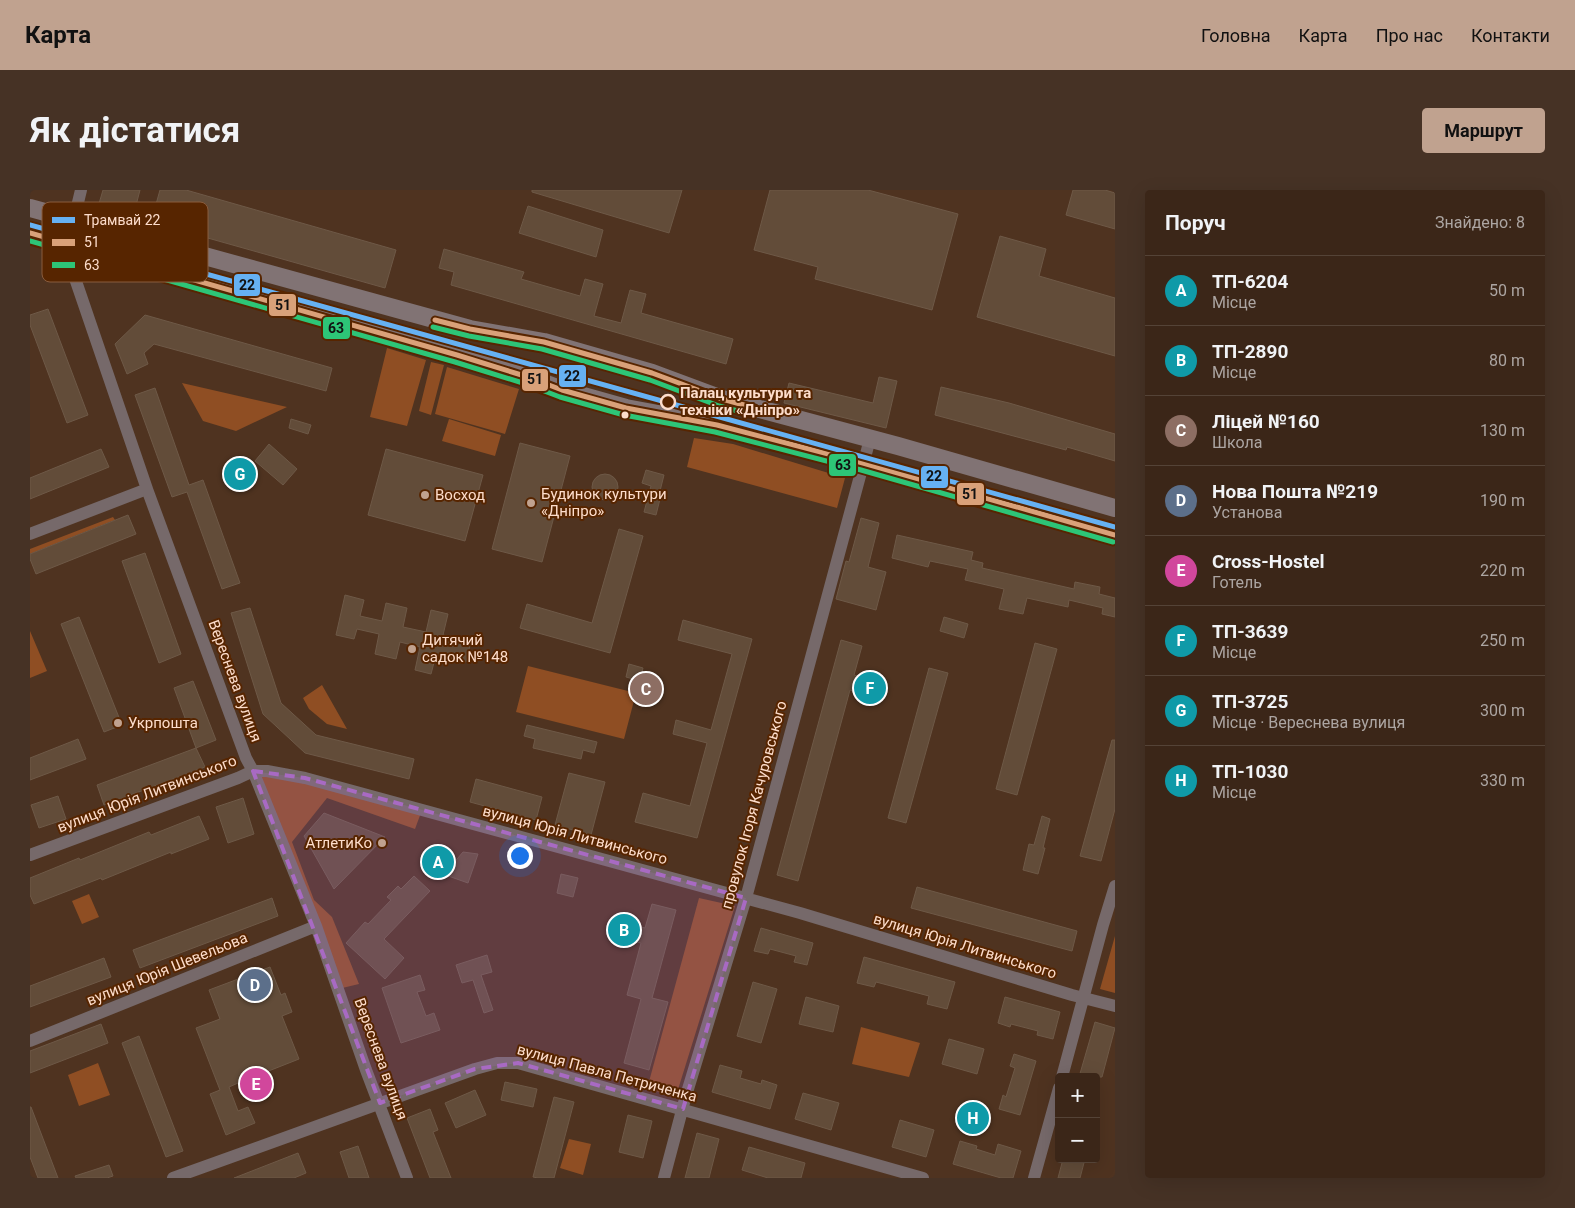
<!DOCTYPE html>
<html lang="uk">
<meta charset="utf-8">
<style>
:root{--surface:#3b2618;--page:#463225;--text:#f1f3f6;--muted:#aca5a2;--line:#544337;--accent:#c0a28f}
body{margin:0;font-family:Roboto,sans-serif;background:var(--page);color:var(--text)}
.controls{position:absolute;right:15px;bottom:15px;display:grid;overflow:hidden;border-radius:5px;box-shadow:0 5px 20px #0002}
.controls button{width:45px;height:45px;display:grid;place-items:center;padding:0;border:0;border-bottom:1px solid var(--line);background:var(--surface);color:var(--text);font:25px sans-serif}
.you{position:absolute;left:489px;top:665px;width:18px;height:18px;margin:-12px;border:4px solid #fff;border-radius:50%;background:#1a73e8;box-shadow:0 0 0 8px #1a73e833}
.badge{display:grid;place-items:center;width:32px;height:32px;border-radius:50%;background:var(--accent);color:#fff;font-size:16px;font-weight:700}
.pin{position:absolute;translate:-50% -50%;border:2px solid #fff;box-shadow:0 1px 5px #0006}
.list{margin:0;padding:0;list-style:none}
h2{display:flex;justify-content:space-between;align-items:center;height:65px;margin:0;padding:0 20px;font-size:21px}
h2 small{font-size:16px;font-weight:400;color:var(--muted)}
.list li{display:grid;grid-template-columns:32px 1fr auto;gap:15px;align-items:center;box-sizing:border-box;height:70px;padding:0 20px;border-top:1px solid var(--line)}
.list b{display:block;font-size:19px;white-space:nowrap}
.list p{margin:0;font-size:16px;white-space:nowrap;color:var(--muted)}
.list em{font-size:16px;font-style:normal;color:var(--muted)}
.map{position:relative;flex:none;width:1085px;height:988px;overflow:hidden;border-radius:5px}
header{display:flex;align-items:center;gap:30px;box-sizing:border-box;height:70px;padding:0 25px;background:var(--accent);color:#111}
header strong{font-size:24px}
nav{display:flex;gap:28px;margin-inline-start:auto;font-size:18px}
.intro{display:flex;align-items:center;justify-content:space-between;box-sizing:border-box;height:120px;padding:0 30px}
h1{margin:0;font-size:35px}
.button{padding:12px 22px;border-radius:5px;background:var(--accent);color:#111;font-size:18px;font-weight:700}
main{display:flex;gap:30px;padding:0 30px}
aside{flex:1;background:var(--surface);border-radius:5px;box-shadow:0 5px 20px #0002}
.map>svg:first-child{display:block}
</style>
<header>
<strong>Карта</strong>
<nav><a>Головна</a><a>Карта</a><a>Про нас</a><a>Контакти</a></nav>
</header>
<div class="intro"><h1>Як дістатися</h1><a class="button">Маршрут</a></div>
<main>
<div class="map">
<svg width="1085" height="988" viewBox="0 0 1085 988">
<rect width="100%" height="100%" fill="#4f3320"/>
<!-- green -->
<path fill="#8f4e23" d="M357 158 396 170 377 236 340 227Z
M401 172 414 175 401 225 389 221Z
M417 177 489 199 475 244 405 224Z
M152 193 257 217 206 241 173 231Z
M419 229 471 245 465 266 412 251Z
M664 248 703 254 815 288 807 318 657 277Z
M83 327 85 330 0 364V359Z
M0 441 17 481 0 488Z
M498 476 606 503 594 549 486 522Z
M292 495 317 539 297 534 279 519 273 508Z
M223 581 392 620 385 639 297 608 262 652 284 710 302 727 329 794 308 799Z
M59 704 69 727 52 734 42 711Z
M669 708 705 716 646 906 617 899Z
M1085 746V803L1070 799Z
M831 837 890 853 879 887 822 874Z
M68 873 80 905 49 916 38 885Z
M539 949 561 954 553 985 530 978Z"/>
<!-- building -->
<path fill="#624c39" stroke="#6e5947" d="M73 0H110L103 27 68 17Z
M130 0H156L366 60 355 98 121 32Z
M502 0H652L639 43 502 2Z
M740 0H838L928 24 902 120 785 89 788 77 724 60Z
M1043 0H1075L1085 3V39L1036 25Z
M498 16 573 40 566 67 489 43Z
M970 46 1016 59 1009 86 1085 108V166L947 127Z
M414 59 494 82 491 89 550 106 555 89 573 94 564 126 591 133 600 100 616 104 611 123 703 149 696 174 421 95 424 82 409 78Z
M18 119 58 225 37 233 0 135V125Z
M115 125 302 178 296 201 124 154 114 163 118 174 97 184 85 154Z
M849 187 867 191 856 238 754 213 759 193 843 213Z
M911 197 979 213 1085 244V271L1037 257 1036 260 905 225Z
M125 198 159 295 173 290 210 393 192 399 157 302 142 307 105 205Z
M261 229 281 235 278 244 259 238Z
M490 253 540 266 512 372 462 359Z
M239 254 267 279 253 295 225 271Z
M71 259 79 277 0 309V288Z
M356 259 453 285 435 351 338 325Z
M212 272 219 293 208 297 201 276Z
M616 280 634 285 628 309H630L626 325 614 322 621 296 612 293Z
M562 297a13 13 0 1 1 26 0a13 13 0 1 1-26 0Z
M98 325 106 344 6 384 0 369V364Z
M831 328 849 333 838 377 856 382 846 420 806 409 816 371 819 372Z
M589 339 613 346 580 463 490 438 497 414 562 433Z
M867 345 943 362 941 370 953 373 952 378 1044 399 1045 392 1070 397 1069 404 1085 408V427L1072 424 1073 418 1039 410 1038 417 997 408 993 424 969 419 974 399 935 390 938 379 900 371 898 377 862 368Z
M115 363 151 464 129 473 92 371Z
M315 405 334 410 330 426 352 431 356 413 377 418 373 437 396 442 401 420 418 424 413 445 441 451 436 472 406 465 401 484 385 480 390 457 370 452 366 469 345 464 349 444 327 439 324 449 306 445Z
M220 418 251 513 286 545 384 569 379 589 275 563 233 524 201 423Z
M49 427 92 535 74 542 31 434Z
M914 427 938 434 934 448 910 441Z
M653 430 722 449 667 648 605 632 613 603 660 616 677 553 643 544 646 530 681 540 702 464 648 450Z
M811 450 832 456 824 485 848 492 843 508 820 500 768 691 747 685Z
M1005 453 1027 459 987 605 966 599Z
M599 474 613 478 610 491 596 487Z
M899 478 918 483 876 633 858 628Z
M163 491 186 550 166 558 144 498Z
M497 535 567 552 564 563 553 560 551 569 503 558 505 549 494 546Z
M48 549 56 569 0 590V568Z
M1082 550H1085V619L1071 671 1050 666Z
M166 558 175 577 74 615 67 595Z
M539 583 575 592 561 645 525 635Z
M446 589 512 607 506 630 440 612Z
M28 606 36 629 9 638 1 615Z
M213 608 224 644 198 653 186 617Z
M294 623 355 647 304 699 274 646Z
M169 626 179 649 141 664V662L72 690 71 688 4 714 0 705V688L49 668 50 670 119 642 121 645Z
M1012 626 1020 629 1013 658H1015L1008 684 993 680 999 654 1004 655Z
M410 662 422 675 433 662 448 664 438 693 407 682 398 673Z
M531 684 548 688 543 707 527 703Z
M384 686 400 701 354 749 374 768 355 789 316 753 335 732 338 734 361 710 357 707 368 696 371 699Z
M887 697 1047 741 1042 761 881 718Z
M242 708 248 726 110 778 103 760Z
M622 714 646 720 622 808 638 812 619 880 594 873 611 809 597 805 611 753 587 747 591 732 615 738Z
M731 738 783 753 777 775 764 772 766 766 740 759 738 764 724 761Z
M457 765 462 782 451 785 463 820 454 823 443 790 432 793 426 775Z
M834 767 925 792 917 819 897 814 899 806 846 792 844 797 827 793Z
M74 768 81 787 0 817V796Z
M240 777 251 805 255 803 262 822 252 826 269 869 231 884 237 898 220 904 215 890 199 897 208 921 218 917 225 933 196 945 180 904 190 900 166 838 190 829 179 800Z
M390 785 395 800 387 802 396 826 404 823 410 840 371 853 352 798Z
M723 792 747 799 731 853 707 846Z
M776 807 809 816 803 842 769 834Z
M975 807 1030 822 1023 849 1007 845 1008 841 981 834 980 837 968 833Z
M1065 832 1085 838 1072 887H1049Z
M71 834 78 853 0 883V861Z
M109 846 153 961 136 967 92 853Z
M919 849 954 859 947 884 912 874Z
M984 864 1006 871 990 925 969 919 973 905 976 907 985 878 980 876Z
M690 875 712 881 710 888 731 894 732 890 747 895 740 919 682 902Z
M475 892 507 899 503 917 471 910Z
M445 900 456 925 426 938 415 913Z
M773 903 809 913 801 940 765 929Z
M524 907 544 912 524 988H508L503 987Z
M0 917H1L28 988H8L0 967Z
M400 919 408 940 403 942 421 988H400L377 928Z
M598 925 622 931 613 968 589 962Z
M870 930 904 940 896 967 862 957Z
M667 943 689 949 679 988H655Z
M930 951 947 956 946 959 965 965 968 954 991 961 983 988H971L923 974Z
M328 956 335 976 339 988H319L310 962Z
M719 957 775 973 771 988H738L712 980Z
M268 963 276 983 264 988H204Z
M1033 969H1055L1050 988H1028Z
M79 975 83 986 77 988H46L45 986Z"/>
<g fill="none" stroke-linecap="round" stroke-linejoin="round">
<!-- street -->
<path stroke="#76696a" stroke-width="12" d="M51 0 36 62 117 299 216 568 223 581 286 736 336 880 377 988
M0 344 117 299
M0 665 208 588 223 581H237L275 588 770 723 1042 805 1085 816
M0 851 286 736
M1032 887 1073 735 1085 696
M143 988 445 879 467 873H488L893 988
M634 988 655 909 716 708 840 249
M1004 988 1029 898"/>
<!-- secondary -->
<path stroke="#817374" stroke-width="18" d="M0 18 440 139 514 152 622 183 692 209 868 256 1085 318
M0 43 427 165 498 187 532 200 596 218 687 235 833 273 1085 345"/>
<!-- bus-1 casing -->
<g stroke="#572500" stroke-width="9">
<path id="bus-1" d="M0 43 427 165 498 187 532 200 596 218 687 235 833 273 1085 345
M405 130 440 139 514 152 622 183 692 209 725 218"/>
</g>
<!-- bus-2 casing -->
<g stroke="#572500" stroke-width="9">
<path id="bus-2" d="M0 51 425 172 496 194 530 207 594 225 685 242 831 280 1083 352
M403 137 439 146 512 159 620 190 689 216 723 225"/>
</g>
<!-- bus-1 -->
<use href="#bus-1" stroke="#d9a179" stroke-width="5"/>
<!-- bus-2 -->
<use href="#bus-2" stroke="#2dc577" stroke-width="5"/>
<!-- tram-1 casing -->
<g stroke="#572500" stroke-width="9">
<path id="tram-1" d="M0 35 1085 337"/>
</g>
<!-- tram-1 -->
<use href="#tram-1" stroke="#66b1f2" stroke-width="5"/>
</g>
<!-- marked area -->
<path fill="#a86ac3" fill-opacity="0.2" stroke="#a86ac3" stroke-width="4" stroke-dasharray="10 6" stroke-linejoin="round" d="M223 581 275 588 716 708 653 919 488 873 445 879 350 913Z"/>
<!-- markers -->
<circle fill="#572500" stroke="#fdddcb" stroke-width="2.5" cx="638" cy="212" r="7"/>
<circle fill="#fdddcb" stroke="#572500" stroke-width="2" cx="595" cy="225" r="4.5"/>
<g fill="#c0a28f" stroke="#572500" stroke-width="2">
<circle cx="395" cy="305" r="5"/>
<circle cx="501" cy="313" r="5"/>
<circle cx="382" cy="459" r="5"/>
<circle cx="88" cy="533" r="5"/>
<circle cx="352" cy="653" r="5"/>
</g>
<g text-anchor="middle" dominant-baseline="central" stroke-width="4" stroke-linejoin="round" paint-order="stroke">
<!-- stop labels -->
<g font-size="15" font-weight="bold" fill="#fdddcb" stroke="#572500" text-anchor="start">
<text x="650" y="203">Палац культури та<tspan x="650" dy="17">техніки «Дніпро»</tspan></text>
</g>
<!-- poi labels -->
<g font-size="15" fill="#fdddcb" stroke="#572500" text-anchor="start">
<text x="511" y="304">Будинок культури<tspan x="511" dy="17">«Дніпро»</tspan></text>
<text x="405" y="305">Восход</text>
<text x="392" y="450">Дитячий<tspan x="392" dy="17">садок №148</tspan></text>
<text x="98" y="533">Укрпошта</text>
<text x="342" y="653" text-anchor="end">АтлетиКо</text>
</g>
<!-- street labels -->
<g font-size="15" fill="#fdddcb" stroke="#572500">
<text transform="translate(205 491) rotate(70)">Вереснева вулиця</text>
<text transform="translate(117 604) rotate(-21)">вулиця Юрія Литвинського</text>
<text transform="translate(724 615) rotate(-75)">провулок Ігоря Качуровського</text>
<text transform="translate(545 645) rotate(15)">вулиця Юрія Литвинського</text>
<text transform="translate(935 756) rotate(17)">вулиця Юрія Литвинського</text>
<text transform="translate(137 779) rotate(-22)">вулиця Юрія Шевельова</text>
<text transform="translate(351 869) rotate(70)">Вереснева вулиця</text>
<text transform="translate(577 883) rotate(15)">вулиця Павла Петриченка</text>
</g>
</g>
<!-- legend -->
<rect x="12" y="12" width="166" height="80" rx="8" fill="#572500" stroke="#895c3d" stroke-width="1"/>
<rect x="22" y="27" width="23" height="6" fill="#66b1f2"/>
<rect x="22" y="49" width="23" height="7" fill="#d9a179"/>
<rect x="22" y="72" width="23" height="6" fill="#2dc577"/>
<g font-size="14" fill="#fdddcb">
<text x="54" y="35">Трамвай 22</text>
<text x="54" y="57">51</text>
<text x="54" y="80">63</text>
</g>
<g stroke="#572500" stroke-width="2">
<rect x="203" y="83" width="28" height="24" rx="5" fill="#66b1f2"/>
<rect x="238" y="103" width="29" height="24" rx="5" fill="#d9a179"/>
<rect x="292" y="126" width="29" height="24" rx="5" fill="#2dc577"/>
<rect x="528" y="174" width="29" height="24" rx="5" fill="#66b1f2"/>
<rect x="491" y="178" width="28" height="24" rx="5" fill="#d9a179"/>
<rect x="798" y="263" width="29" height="24" rx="5" fill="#2dc577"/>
<rect x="890" y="275" width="29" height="24" rx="5" fill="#66b1f2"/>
<rect x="926" y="292" width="29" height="24" rx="5" fill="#d9a179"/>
</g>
<g font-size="14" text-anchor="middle" font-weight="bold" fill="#111">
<text x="217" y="100">22</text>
<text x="253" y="120">51</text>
<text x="306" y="143">63</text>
<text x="542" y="191">22</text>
<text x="505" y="194">51</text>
<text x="813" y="280">63</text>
<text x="904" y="291">22</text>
<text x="940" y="309">51</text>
</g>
</svg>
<div class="controls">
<button>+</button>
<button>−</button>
</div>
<div class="you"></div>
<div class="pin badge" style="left:408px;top:672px;background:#0f9aa8">A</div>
<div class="pin badge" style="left:594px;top:740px;background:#0f9aa8">B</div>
<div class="pin badge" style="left:616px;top:499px;background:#8d6e63">C</div>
<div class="pin badge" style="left:225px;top:795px;background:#5c6f8a">D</div>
<div class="pin badge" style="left:226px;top:894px;background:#d1479c">E</div>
<div class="pin badge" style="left:840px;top:498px;background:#0f9aa8">F</div>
<div class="pin badge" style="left:210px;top:284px;background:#0f9aa8">G</div>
<div class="pin badge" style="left:943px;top:928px;background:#0f9aa8">H</div>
</div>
<aside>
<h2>Поруч<small>Знайдено: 8</small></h2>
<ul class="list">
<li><span class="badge" style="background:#0f9aa8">A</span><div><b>ТП-6204</b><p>Місце</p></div><em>50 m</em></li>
<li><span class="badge" style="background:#0f9aa8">B</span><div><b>ТП-2890</b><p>Місце</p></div><em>80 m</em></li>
<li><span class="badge" style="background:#8d6e63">C</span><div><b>Ліцей №160</b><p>Школа</p></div><em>130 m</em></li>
<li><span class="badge" style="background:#5c6f8a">D</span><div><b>Нова Пошта №219</b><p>Установа</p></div><em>190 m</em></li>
<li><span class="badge" style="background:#d1479c">E</span><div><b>Cross-Hostel</b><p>Готель</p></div><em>220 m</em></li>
<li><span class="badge" style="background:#0f9aa8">F</span><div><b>ТП-3639</b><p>Місце</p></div><em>250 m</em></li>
<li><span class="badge" style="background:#0f9aa8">G</span><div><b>ТП-3725</b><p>Місце · Вереснева вулиця</p></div><em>300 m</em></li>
<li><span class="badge" style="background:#0f9aa8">H</span><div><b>ТП-1030</b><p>Місце</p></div><em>330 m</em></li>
</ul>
</aside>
</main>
